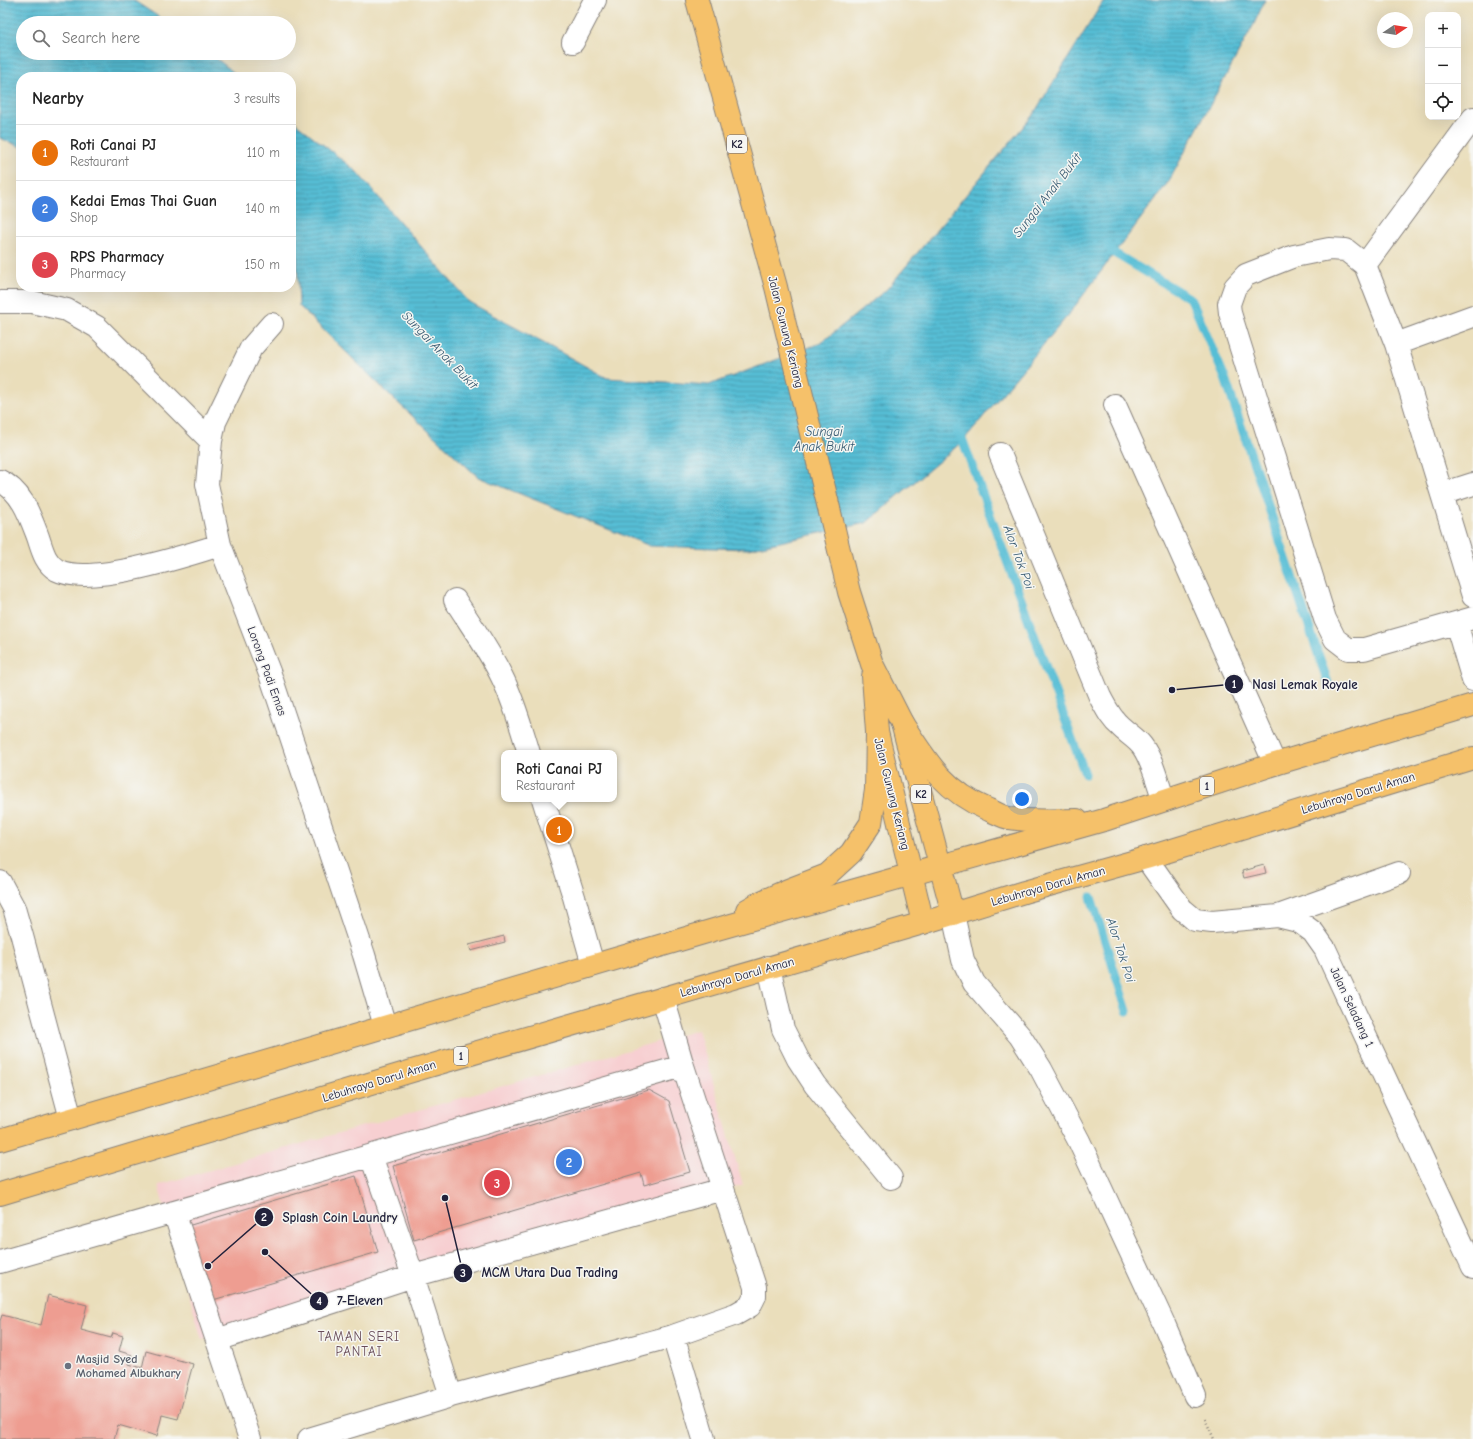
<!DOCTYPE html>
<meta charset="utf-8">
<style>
:root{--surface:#fff;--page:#f6f6f6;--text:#222;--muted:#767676;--line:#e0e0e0;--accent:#0b8043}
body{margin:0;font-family:"Comic Neue",sans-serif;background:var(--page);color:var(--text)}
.controls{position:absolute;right:12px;top:12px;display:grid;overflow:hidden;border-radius:8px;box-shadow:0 4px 16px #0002}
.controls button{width:36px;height:36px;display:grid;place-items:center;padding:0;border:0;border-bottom:1px solid var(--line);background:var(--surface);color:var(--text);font:20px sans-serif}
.compass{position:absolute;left:1377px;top:12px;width:36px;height:36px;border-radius:50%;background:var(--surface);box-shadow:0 4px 16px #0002;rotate:78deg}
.you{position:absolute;left:1022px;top:799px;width:14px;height:14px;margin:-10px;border:3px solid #fff;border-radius:50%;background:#1a73e8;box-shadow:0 0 0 6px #1a73e833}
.badge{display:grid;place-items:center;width:26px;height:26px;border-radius:50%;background:var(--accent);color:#fff;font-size:13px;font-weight:700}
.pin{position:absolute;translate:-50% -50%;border:2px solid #fff;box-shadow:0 1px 4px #0006}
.popup{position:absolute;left:501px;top:750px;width:116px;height:52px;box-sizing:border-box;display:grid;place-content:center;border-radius:8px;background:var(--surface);filter:drop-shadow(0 1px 3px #0005);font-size:13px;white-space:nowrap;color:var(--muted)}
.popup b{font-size:15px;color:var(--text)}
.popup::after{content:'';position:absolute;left:50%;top:100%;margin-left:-8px;border:8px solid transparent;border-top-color:var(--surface)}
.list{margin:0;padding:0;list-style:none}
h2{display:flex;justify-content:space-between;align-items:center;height:52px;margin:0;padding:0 16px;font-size:17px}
h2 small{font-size:13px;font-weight:400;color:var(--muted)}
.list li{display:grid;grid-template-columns:26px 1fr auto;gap:12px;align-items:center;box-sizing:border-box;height:56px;padding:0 16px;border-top:1px solid var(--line)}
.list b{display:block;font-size:15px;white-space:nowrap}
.list p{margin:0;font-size:13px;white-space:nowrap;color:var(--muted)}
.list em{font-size:13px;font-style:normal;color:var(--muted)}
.icon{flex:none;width:22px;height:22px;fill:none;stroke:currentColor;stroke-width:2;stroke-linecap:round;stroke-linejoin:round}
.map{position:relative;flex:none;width:1473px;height:1439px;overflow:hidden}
.search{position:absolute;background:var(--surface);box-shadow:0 4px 16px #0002;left:16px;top:16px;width:280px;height:44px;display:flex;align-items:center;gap:10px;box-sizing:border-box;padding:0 14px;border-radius:22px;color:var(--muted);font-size:15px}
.panel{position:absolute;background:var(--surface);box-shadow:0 4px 16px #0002;left:16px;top:72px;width:280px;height:220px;border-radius:16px}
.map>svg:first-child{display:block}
</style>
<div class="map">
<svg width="1473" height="1439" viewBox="0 0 1473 1439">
<defs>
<pattern id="water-rules" width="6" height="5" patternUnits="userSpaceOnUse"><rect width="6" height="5" fill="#57bed5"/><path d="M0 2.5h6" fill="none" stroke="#489aae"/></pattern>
</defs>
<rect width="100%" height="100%" fill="#f6f6f2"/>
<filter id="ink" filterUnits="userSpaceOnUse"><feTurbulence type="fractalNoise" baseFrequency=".025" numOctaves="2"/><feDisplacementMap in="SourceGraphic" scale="8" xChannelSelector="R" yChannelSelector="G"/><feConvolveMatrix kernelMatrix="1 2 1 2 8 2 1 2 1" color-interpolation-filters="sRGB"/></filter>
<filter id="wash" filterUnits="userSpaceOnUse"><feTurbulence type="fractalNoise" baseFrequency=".012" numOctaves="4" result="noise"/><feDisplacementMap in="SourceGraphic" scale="16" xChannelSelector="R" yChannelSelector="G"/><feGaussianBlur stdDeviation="0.9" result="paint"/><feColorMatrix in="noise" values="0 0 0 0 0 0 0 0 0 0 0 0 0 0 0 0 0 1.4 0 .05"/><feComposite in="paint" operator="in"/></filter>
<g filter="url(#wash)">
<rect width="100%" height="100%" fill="#eadebb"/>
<!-- built -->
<path fill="#f7cfd1" d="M698 1030 743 1185 202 1340 158 1185Z"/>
<!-- water -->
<path fill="url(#water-rules)" stroke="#3c7088" d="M0 0H133L168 23H23V53H210L239 77H21V147L0 138Z
M1104 0H1265L1254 24 1169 181 1069 314 963 441 866 523 748 549 650 546 478 477 395 400 299 306 296 231 291 229V119L356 171 469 302 607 378 709 385 821 343 887 289 1033 115Z"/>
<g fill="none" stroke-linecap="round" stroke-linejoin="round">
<!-- stream -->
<path stroke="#57bed5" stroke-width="9" d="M1107 245 1114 253 1191 299 1225 378 1328 683
M957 430 963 441 1085 774
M1091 897 1127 1011"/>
</g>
<g id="blocks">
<!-- building -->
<path fill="#ee9d91" d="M1264 865 1266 873 1244 878 1242 871Z
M504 936 505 942 471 951 469 945Z
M649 1090 669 1101 690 1172 644 1185 641 1173 414 1240 393 1166Z
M356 1176 378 1252 206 1302 184 1227Z
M48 1295 87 1305 81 1330 111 1338 113 1333 123 1336 119 1351 132 1355 129 1364 142 1368 146 1351 193 1364 178 1419 162 1415 157 1436 118 1425 114 1439H0V1321L2 1315 41 1325Z"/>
</g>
</g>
<g filter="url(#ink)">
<use href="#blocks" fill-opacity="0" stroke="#86807b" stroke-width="1"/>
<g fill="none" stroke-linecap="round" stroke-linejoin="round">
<!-- minor casing -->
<g stroke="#86807b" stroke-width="24">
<path id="minor" d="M573 42 595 0
M1365 265 1473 118
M0 302H32L67 310 97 327 211 441
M272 324 251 348 215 422 211 441 207 484 220 545 270 674 364 955 385 1026
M1396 344 1473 316
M1115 405 1275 764
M1000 454 1100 697C1106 708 1111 719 1121 727 1128 734 1136 738 1142 746 1153 761 1157 782 1164 800
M0 481C22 491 30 516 38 537 42 549 45 563 57 570 90 587 185 556 220 545
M1442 494 1473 484
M1473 596 1396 344 1365 265 1346 250 1329 249 1294 256 1246 275 1235 287 1229 304 1230 313 1325 619 1335 639 1348 649H1364L1473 618
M455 600C471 625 489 650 502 677 514 701 521 727 529 753
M1456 623 1473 680
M543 799 574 897 593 965
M1146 858 1182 909 1195 920 1212 922 1278 916 1298 921 1313 932 1325 949 1473 1267
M0 882 14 908 22 936 71 1119
M953 914 963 960 974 983 1020 1036 1041 1069 1079 1141 1164 1324 1195 1396
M1278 916 1399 873
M769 967 783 1029 798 1059 815 1085 891 1178
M371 1156 413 1276 451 1396
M174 1212 250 1439
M0 1262 683 1066
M673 1336 704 1439
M217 1340 413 1276 723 1189
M309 1439 451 1396 673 1336 736 1314 750 1306 755 1296V1287L683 1066 663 998"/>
</g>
<!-- major casing -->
<g stroke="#86807b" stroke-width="24">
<path id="major" d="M697 0 776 287 849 592 872 664 902 723 953 914
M873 676 877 732 923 923"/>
</g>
<!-- highway casing -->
<g stroke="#86807b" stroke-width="24">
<path id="highway" d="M902 723C927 762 944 791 989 810 995 812 1002 817 1009 818 1031 822 1054 820 1077 820
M747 910 759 903 788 890 827 875 851 853 871 823 876 790 877 732
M0 1140 717 929 1104 820 1275 764 1473 705
M0 1194 412 1071 923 923 1024 892 1146 858 1473 758"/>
</g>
<!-- path -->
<path stroke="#86807b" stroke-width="2.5" stroke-dasharray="1 3" stroke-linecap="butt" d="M1205 1419 1214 1439"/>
<!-- minor -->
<use href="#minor" stroke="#fff" stroke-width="22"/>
<!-- major -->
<use href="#major" stroke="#f5c16b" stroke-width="22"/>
<!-- highway -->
<use href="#highway" stroke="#f5c16b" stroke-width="22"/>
</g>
</g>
<!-- markers -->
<circle fill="#6b7280" stroke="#f6f6f2" stroke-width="1.5" cx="68" cy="1366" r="4"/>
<g text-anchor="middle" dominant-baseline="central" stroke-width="3" stroke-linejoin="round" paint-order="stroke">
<!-- shield labels -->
<g fill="#f6f6f2" stroke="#626272" stroke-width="1">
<rect x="727" y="135" width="20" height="18" rx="3"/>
<rect x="1200" y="777" width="14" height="18" rx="3"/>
<rect x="911" y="785" width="20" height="18" rx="3"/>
<rect x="454" y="1047" width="14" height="18" rx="3"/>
</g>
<g font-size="11" font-weight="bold" fill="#22223b">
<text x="737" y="144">K2</text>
<text x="1207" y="786">1</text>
<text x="921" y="794">K2</text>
<text x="461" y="1056">1</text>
</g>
<!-- street labels -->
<g font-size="12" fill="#22223b" stroke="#f6f6f2">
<text transform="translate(786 332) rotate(76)">Jalan Gunung Keriang</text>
<text transform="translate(267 671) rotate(70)">Lorong Padi Emas</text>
<text transform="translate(1358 793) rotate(-17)">Lebuhraya Darul Aman</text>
<text transform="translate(892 794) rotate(76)">Jalan Gunung Keriang</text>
<text transform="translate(1048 886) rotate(-16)">Lebuhraya Darul Aman</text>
<text transform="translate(737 977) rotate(-16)">Lebuhraya Darul Aman</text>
<text transform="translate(1352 1007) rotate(65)">Jalan Seladang 1</text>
<text transform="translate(379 1081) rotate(-17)">Lebuhraya Darul Aman</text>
</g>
<!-- worship labels -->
<g font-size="12" font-weight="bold" fill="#5b616d" stroke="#f6f6f2" text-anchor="start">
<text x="76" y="1359">Masjid Syed<tspan x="76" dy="14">Mohamed Albukhary</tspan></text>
</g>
<!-- water labels -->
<g font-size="13" font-style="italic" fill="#355971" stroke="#f6f6f2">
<text transform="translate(1047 195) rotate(-52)">Sungai Anak Bukit</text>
<text transform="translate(440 350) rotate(46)">Sungai Anak Bukit</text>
<text x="824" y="431">Sungai<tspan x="824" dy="15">Anak Bukit</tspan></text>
<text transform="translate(1019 557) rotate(70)">Alor Tok Poi</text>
<text transform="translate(1121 950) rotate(72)">Alor Tok Poi</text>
</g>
<!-- neighbourhood labels -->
<g font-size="13" letter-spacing="1" fill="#694d59" stroke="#f6f6f2">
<text x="359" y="1336">TAMAN SERI<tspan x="359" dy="15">PANTAI</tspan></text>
</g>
</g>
<!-- callouts -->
<path fill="none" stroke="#22223b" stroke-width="1.5" d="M1172 690L1234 684M208 1266L264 1217M445 1198L463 1273M265 1252L319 1301"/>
<g fill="#22223b" stroke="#f6f6f2" stroke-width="1.5">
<circle cx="1172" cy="690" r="4"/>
<circle cx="208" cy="1266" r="4"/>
<circle cx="445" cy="1198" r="4"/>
<circle cx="265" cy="1252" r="4"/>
<circle cx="1234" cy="684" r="10"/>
<circle cx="264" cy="1217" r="10"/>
<circle cx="463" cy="1273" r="10"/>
<circle cx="319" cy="1301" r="10"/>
</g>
<g font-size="12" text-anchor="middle" font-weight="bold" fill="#fff">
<text x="1234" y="688">1</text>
<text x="264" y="1221">2</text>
<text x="463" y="1277">3</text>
<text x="319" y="1305">4</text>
</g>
<g font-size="13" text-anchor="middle" font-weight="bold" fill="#22223b" stroke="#f6f6f2" stroke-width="3" stroke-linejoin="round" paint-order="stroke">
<text x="1305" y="689">Nasi Lemak Royale</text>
<text x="340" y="1222">Splash Coin Laundry</text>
<text x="550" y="1277">MCM Utara Dua Trading</text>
<text x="360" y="1305">7-Eleven</text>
</g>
</svg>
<div class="controls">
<button>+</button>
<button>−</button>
<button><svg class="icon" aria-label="locate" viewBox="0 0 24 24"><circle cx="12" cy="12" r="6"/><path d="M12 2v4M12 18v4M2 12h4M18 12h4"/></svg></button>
</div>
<svg class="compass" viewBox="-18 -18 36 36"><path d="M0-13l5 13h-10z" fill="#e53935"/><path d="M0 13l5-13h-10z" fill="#767676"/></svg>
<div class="you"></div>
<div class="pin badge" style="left:559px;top:830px;background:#e8710a">1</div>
<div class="popup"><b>Roti Canai PJ</b>Restaurant</div>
<div class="pin badge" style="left:569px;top:1162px;background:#3f7fe0">2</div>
<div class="pin badge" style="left:497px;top:1183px;background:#e0444e">3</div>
<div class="search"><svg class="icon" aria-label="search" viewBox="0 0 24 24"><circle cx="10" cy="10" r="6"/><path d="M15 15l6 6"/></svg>Search here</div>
<section class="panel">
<h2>Nearby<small>3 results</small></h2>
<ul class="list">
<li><span class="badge" style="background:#e8710a">1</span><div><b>Roti Canai PJ</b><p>Restaurant</p></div><em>110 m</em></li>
<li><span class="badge" style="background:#3f7fe0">2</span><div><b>Kedai Emas Thai Guan</b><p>Shop</p></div><em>140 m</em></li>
<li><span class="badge" style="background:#e0444e">3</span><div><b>RPS Pharmacy</b><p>Pharmacy</p></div><em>150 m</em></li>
</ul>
</section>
</div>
